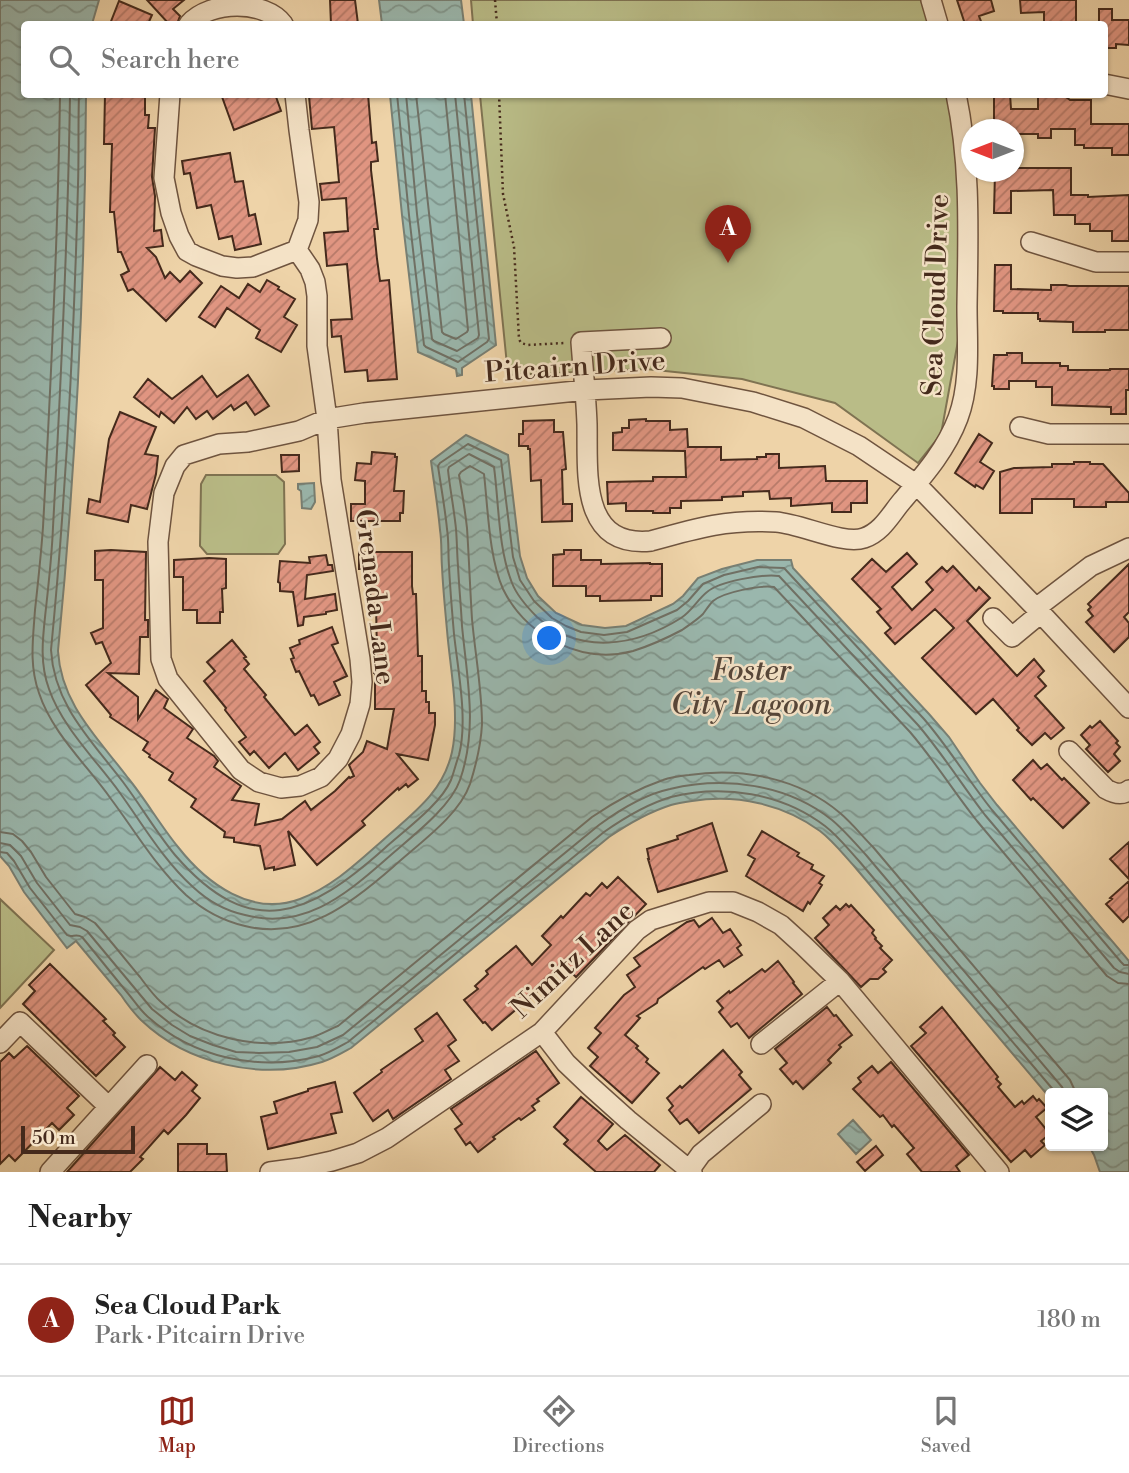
<!DOCTYPE html>
<meta charset="utf-8">
<style>
:root{--surface:#fff;--page:#f6f6f6;--text:#222;--muted:#767676;--line:#e0e0e0;--accent:#8f2418}
body{margin:0;font-family:"Libre Bodoni",serif;background:var(--page);color:var(--text)}
.controls{position:absolute;right:21px;bottom:21px;display:grid;overflow:hidden;border-radius:7px;box-shadow:0 2px 5px #0004}
.controls button{width:63px;height:63px;display:grid;place-items:center;padding:0;border:0;border-bottom:2px solid var(--line);background:var(--surface);color:var(--text);font:35px sans-serif}
.compass{position:absolute;left:961px;top:119px;width:63px;height:63px;border-radius:50%;background:var(--surface);box-shadow:0 2px 5px #0004;rotate:270deg}
.scale{position:absolute;left:21px;bottom:18px;width:114px;box-sizing:border-box;padding-left:7px;border:4px solid #452a1c;border-top:0;font-size:19px;line-height:24px;white-space:nowrap;color:#452a1c;-webkit-text-stroke:5px #f4e2c6;paint-order:stroke}
.you{position:absolute;left:550px;top:639px;width:24px;height:24px;margin:-18px;border:5px solid #fff;border-radius:50%;background:#1a73e8;box-shadow:0 0 0 10px #1a73e833}
.badge{display:grid;place-items:center;width:46px;height:46px;border-radius:50%;background:var(--accent);color:#fff;font-size:23px;font-weight:700}
.pin{position:absolute;translate:-50% -58px;filter:drop-shadow(0 2px 4px #0008)}
.pin::after{content:'';position:absolute;top:37px;width:24px;height:21px;background:inherit;clip-path:polygon(0 0,100% 0,50% 100%)}
.list{margin:0;padding:0;list-style:none}
h2{display:flex;justify-content:space-between;align-items:center;height:91px;margin:0;padding:0 28px;font-size:30px}
h2 small{font-size:23px;font-weight:400;color:var(--muted)}
.list li{display:grid;grid-template-columns:46px 1fr auto;gap:21px;align-items:center;box-sizing:border-box;height:112px;padding:0 28px;border-top:2px solid var(--line)}
.list b{display:block;font-size:26px;white-space:nowrap}
.list p{margin:0;font-size:23px;white-space:nowrap;color:var(--muted)}
.list em{font-size:23px;font-style:normal;color:var(--muted)}
.icon{flex:none;width:38px;height:38px;fill:none;stroke:currentColor;stroke-width:2;stroke-linecap:round;stroke-linejoin:round}
.map{position:relative;flex:none;width:1129px;height:1172px;overflow:hidden}
.search{position:absolute;background:var(--surface);box-shadow:0 2px 5px #0004;left:21px;right:21px;top:21px;height:77px;display:flex;align-items:center;gap:18px;box-sizing:border-box;padding:0 24px;border-radius:7px;color:var(--muted);font-size:26px}
.sheet{height:203px;background:var(--surface)}
nav{display:flex;justify-content:space-around;align-items:center;box-sizing:border-box;height:98px;border-top:2px solid var(--line);background:var(--surface);font-size:19px;color:var(--muted)}
nav a{display:grid;justify-items:center;gap:4px}
nav .on{color:var(--accent)}
.map>svg:first-child{display:block}
</style>
<div class="map">
<svg width="1129" height="1172" viewBox="0 0 1129 1172">
<defs>
<pattern id="water-waves" width="16" height="10" patternUnits="userSpaceOnUse" patternTransform="scale(1.75)"><rect width="16" height="10" fill="#9ab7ad"/><path d="M0 5q4-4 8 0t8 0" fill="none" stroke="#7f958c"/></pattern>
<pattern id="building-hatch" width="6" height="6" patternUnits="userSpaceOnUse" patternTransform="scale(1.75)"><rect width="6" height="6" fill="#e09581"/><path d="M-1 1l2-2M0 6l6-6M5 7l2-2" fill="none" stroke="#b77a69"/></pattern>
</defs>
<rect width="100%" height="100%" fill="#eed3a8"/>
<filter id="stains"><feTurbulence type="fractalNoise" baseFrequency=".00286" numOctaves="4"/><feColorMatrix values="0 0 0 0 .2 0 0 0 0 .09 0 0 0 0 .02 0 0 0 .5 -.17"/></filter>
<radialGradient id="worn" r=".72"><stop offset=".6" stop-color="#630" stop-opacity="0"/><stop offset="1" stop-color="#630" stop-opacity=".3"/></radialGradient>
<!-- green -->
<path fill="#b9bc87" stroke="#7f7352" stroke-width="2" d="M471 0H921L929 24H473Z
M480 95H949L960 197V330L941 434 918 463 835 403 742 379 646 369 508 375Z
M206 475H276L284 482 285 544 278 554H207L200 546 201 484Z
M0 899 54 950 0 1008Z"/>
<!-- water -->
<path fill="url(#water-waves)" stroke="#787f73" stroke-width="2" d="M0 0H99L92 24H24V94L86 95C85 280 76 466 58 651 61 704 98 738 128 778 146 800 160 825 178 847 207 884 252 917 300 899 332 887 357 863 382 841 412 814 443 793 452 752 460 714 450 668 447 630 445 609 443 588 442 567 441 554 442 542 440 530 438 507 434 484 431 461L466 435 508 455 520 556 527 578 538 596 556 613 582 625 605 628 626 626 673 604 683 596 698 578 722 569 757 560H791L793 568 929 714 949 737 980 783 997 805 1129 961V1172H1100L1094 1155 1089 1146H1103V1093H1050V1098L854 866C843 854 833 841 820 831 783 804 737 794 692 801 685 802 678 803 671 805 649 812 628 824 609 837L351 1048C342 1053 332 1059 322 1062 261 1081 187 1064 141 1020 134 1013 127 1004 121 995 106 977 91 959 76 941L67 948 24 892 9 866 0 856Z
M379 0H461L464 24H382Z
M390 95H471L496 345 462 368V375L457 376 456 369 418 352 402 215Z
M314 483 315 502 311 509 302 508 301 491 298 489V484Z
M853 1120 871 1140 856 1154 838 1134Z"/>
<g fill="none" stroke-linecap="round" stroke-linejoin="round">
<!-- shore -->
<path stroke="#707064" stroke-width="2" d="M60 94C58 239 51 383 43 527 41 555 38 583 35 610 33 639 29 665 39 693 52 733 87 765 111 799 135 831 156 867 186 895 203 910 223 921 245 926 304 941 352 903 393 867 418 844 459 816 470 784 476 765 481 745 482 724 482 690 475 653 472 619 470 588 469 558 467 528 465 510 462 492 459 475L461 472 470 466 484 474C488 509 489 558 503 589 526 636 582 665 633 651 649 646 667 638 682 630 689 625 697 620 703 614 706 610 709 605 713 601 724 592 760 585 774 587L910 732C934 760 954 792 977 821L1107 976 1118 983 1129 984
M70 94C68 239 61 382 53 527 52 554 49 581 46 608 43 636 39 662 49 689 62 727 97 761 120 793 143 825 164 861 193 887 208 901 226 911 245 915 302 930 343 897 384 861 407 840 450 809 460 780 478 728 467 679 462 626 461 606 459 586 458 566 457 554 457 541 456 529 454 509 450 489 448 470L449 467 469 454 494 467C499 504 498 548 512 583 517 596 527 607 537 617 579 655 635 647 681 618 692 611 697 600 707 592 720 581 762 574 779 576L918 725C942 753 962 785 985 815L1114 968 1120 972 1129 974
M79 94C78 124 79 155 78 185 74 340 66 496 51 650 54 705 91 740 123 782 141 806 156 832 175 855 251 943 309 916 385 848 405 830 441 804 451 780 454 772 456 763 459 755 468 720 458 671 454 634 452 611 450 588 449 566 448 553 449 541 447 529 445 508 441 487 438 466L440 463 468 444 501 460 513 557 520 580 534 601 552 618 566 626 581 632 604 635 627 632 677 610 688 601 703 584 724 575 758 567 784 568 924 719C949 748 968 780 992 810L1121 962 1124 965H1129
M397 94 409 215 424 345 426 347 458 362 487 342 489 339 464 94
M406 94 417 214 432 339 434 341 457 351 478 338 479 335 455 94
M416 94 442 332 444 334 456 339 467 332 468 330 445 94
M0 832 13 834 22 841 31 852 46 877 75 914 85 917 95 923C110 940 125 959 140 977 146 985 153 995 161 1002 201 1039 261 1052 313 1037 322 1034 330 1029 338 1026L592 817C614 802 637 789 663 780 671 777 680 776 689 775 741 767 799 778 840 813 852 823 862 836 873 847L1070 1080 1076 1093
M0 843 10 845 21 856 37 883 70 925 80 927 87 931 152 1009 172 1025 190 1036 213 1045 236 1052 259 1053 289 1052 317 1047 343 1035 599 825C618 811 646 794 670 789 725 776 787 784 832 820 844 830 855 843 866 855L1062 1087 1065 1093
M0 852 7 853 14 861 30 888 67 935C72 938 76 933 82 937 97 955 111 973 126 991 133 999 139 1009 147 1016 193 1058 259 1072 319 1056 329 1053 339 1047 348 1042L604 832C624 818 647 804 671 797 723 784 782 793 825 826 838 836 848 849 859 861L1056 1093"/>
</g>
<!-- building -->
<path fill="url(#building-hatch)" stroke="#452a1c" stroke-width="2" d="M147 0H184L173 9 180 16 177 24H169Z
M330 0H355L358 24H331Z
M957 0H991L994 11 979 16 982 24H965Z
M1020 0H1076V24H1044V12L1021 13Z
M119 1 152 15 148 24H110Z
M1099 9H1112V20H1129V45L1116 44V48H1104V24H1099Z
M105 94H145V115H149L148 128H155L152 177 155 196 154 231 161 230 163 246 147 248 156 257 165 278 170 272 180 282 190 271 202 283 166 321 133 289 128 291 121 275 129 271 121 252H118L114 212H110L112 144H104Z
M221 94H275L281 111 234 130Z
M321 94H368L372 143 376 142 378 161 371 162V170L378 229H374L377 259 380 281 389 280 397 379 368 381 367 370 345 372 341 336 332 337 331 320 352 319 347 264 327 266 324 233 348 231 346 198 322 200 320 184 339 182 334 127 312 129 309 96Z
M994 94H1010L1011 109H1038V94H1056V97H1066L1070 100H1091V124H1129V155H1112V148H1084V145H1075V129H1051V138H1038V134H1013V130H994Z
M230 153 235 182 243 181 249 216 255 214 261 244 235 250 232 236 219 239 211 205 197 208 190 173 184 174 182 161Z
M1013 168H1071V195H1088V197L1129 195V241H1112V231H1090V224H1075V215H1054L1053 190 1011 191V213H994L995 172H1013Z
M995 265H1011V289L1051 290V285H1066L1069 286H1129V330H1105V332H1073V322L1040 321V319H1038V313H1003V311H994Z
M267 280 279 287 278 289 295 299 284 317 297 325 281 352 256 338 260 330 227 308 215 327 199 317 221 286 239 298 248 284 260 292Z
M1007 353H1022V363H1060V366H1068V370H1110V369H1129V390H1126V414H1111V407L1052 405V387H1036V381H1009V389H994V386H992L994 355H1007Z
M248 375 269 406 255 415 246 402 234 410 231 405 213 419 207 411 196 419 187 407 174 423 161 412 159 417 134 397 148 379 172 399 202 376 217 397Z
M120 412 156 427 145 454 158 456 156 474 147 509 131 505 128 522 87 513 89 499 100 502 109 439Z
M646 419V421H670V430L687 429 688 447H721V460L757 459V457H766V454H779V468L825 466 826 481H867V503H851V512H832V503L791 506V498L770 499 769 491 743 492V496L722 497V500L681 501V508H670V513H653V511H626V503L608 504 607 482 653 481V477H686L685 451 613 450V433L622 432V428H629V420Z
M554 420V432H563L566 469 562 470 563 504H572V521L542 522 541 480 531 481 530 449H528V446H519V434H523V421Z
M979 434 992 443 980 462 994 471 983 489 976 485 975 487 955 473Z
M372 452 395 454V457H397L394 491H404L403 513H400V521H351V504H365V481L355 480 357 463 371 464Z
M281 455H299V471L282 472Z
M1074 462H1090V464H1103L1129 493V502H1106V507H1074V499H1032V513H1000V472L1014 468 1052 467V464H1074Z
M111 550 146 552 145 620H148V637H140L139 674 108 673 138 697V719L156 690 168 699 164 708 193 729 187 738 214 756 218 761 214 767 241 786 232 800 259 804 255 825 282 819 305 801 311 810 335 791 349 777 350 778 354 776 349 765 363 752 367 741 387 749 394 709H375V673H374V655H377L376 604H371L370 569H359V552H412V586L413 594H416L418 656H422V691H426V702H429V713H435V725L428 760 397 754 418 779 408 787 406 784 399 790 398 788 362 821 365 825 317 865 288 831 295 865 274 870V867L265 869 260 846 234 842V838L224 837 225 832 191 807 196 799 169 780 173 773 149 757 150 755 143 750 148 742 110 717 111 715 86 685 111 663 102 642 96 644 91 633 103 628V580H95V551Z
M564 550H581V560H601V564L650 563V564H662V596H651V600L600 601V596H586V586H553V555L564 554Z
M907 553 917 564 892 587 912 610 933 590 926 582 942 567 947 572 953 566 976 591 979 587 990 598 967 621 1017 676 1034 659 1044 671 1038 677 1046 686 1035 696 1064 728 1051 739 1045 733 1032 745 1017 730 1019 728 993 699 976 714 922 658 954 628 935 609 895 644 885 633 891 628 877 612 881 609 852 579 872 559 886 572Z
M326 555 328 565H332L333 571 307 575 305 599 335 594 337 610 326 612V614L304 617 303 625 298 626 293 592 280 591V583L278 582 280 561 310 563 309 557Z
M209 558 226 559V588L222 589 223 612H220V623H197V610H183V577H174V560Z
M1129 564V612L1124 617 1129 623V637L1114 652 1086 622 1093 616 1088 610 1091 607 1088 604Z
M332 627 338 643 332 645 347 676 334 682 340 695 319 705 314 695 311 696 299 671 296 672 291 659 294 658 290 648 300 644 299 640Z
M232 640 246 657 244 658 249 664 244 669 266 695 264 697 295 735 307 725 320 742 314 747 319 753 298 770 285 753 269 768 254 751 250 755 239 742 246 737 225 710 226 708 204 681 215 671 207 662Z
M1100 721 1118 741 1116 743 1120 747 1114 754 1120 761 1108 772 1086 749 1090 745 1081 735 1090 726 1092 728Z
M1033 760 1041 769 1047 764 1062 780 1064 778 1089 803 1063 828 1033 798 1031 800 1013 780Z
M712 823 727 871 658 892 648 859H649L647 849 678 839 677 836Z
M762 831 799 853 797 856 813 865 811 869 824 876 819 883 822 885 810 904 808 902 803 911 746 876 755 859 748 855Z
M1129 842V879L1110 859Z
M618 877 646 904 576 977 563 964 546 982 547 983 492 1030 485 1022 483 1023 464 1000 478 989 475 986 488 974 486 971 516 946 532 965 551 945 542 936 561 916 563 918 586 893 590 896 602 883 607 888Z
M1129 881V916L1123 922 1106 904 1112 899 1110 898Z
M846 904 849 907 851 905 874 930 872 933 876 938 875 939 882 946 880 948 892 960 883 969 886 972 878 979H870L861 987 815 938 829 925 823 918 836 906 840 910Z
M712 918 723 933 730 929 741 945 737 948 742 955 724 967 719 960 705 969 703 967 658 999 657 1003 637 1016 640 1018 625 1035 638 1046 636 1048 648 1059 646 1062 659 1073 632 1103 590 1066 598 1057 588 1048 601 1033 595 1028 624 995 635 987 627 975 640 966 634 958 687 922 694 920 699 927Z
M778 961 794 982 793 983 802 994 749 1038 737 1023 731 1027 719 1012 723 1008 717 1001 729 991 730 993 762 969 765 972Z
M50 964 106 1019 103 1021 115 1033 113 1035 125 1047 96 1076 23 1004 35 991 29 985Z
M827 1007 834 1016 836 1015 852 1035 839 1045 841 1047 828 1060 831 1063 803 1089 796 1081 793 1084 780 1069 787 1063 775 1049Z
M942 1007 998 1077 996 1079 1001 1084 998 1087 1015 1107 1022 1101 1024 1104 1033 1096 1037 1101 1039 1099 1047 1108 1036 1117 1050 1134 1041 1141 1045 1145 1031 1157 1025 1150 1011 1162 911 1046 926 1033 920 1027Z
M437 1013 456 1040 448 1046 459 1061 445 1070 451 1079 393 1119 388 1110 373 1121 354 1093 382 1072 381 1070 423 1041 415 1029Z
M27 1046 79 1096 67 1108 74 1115 59 1130 52 1123 15 1161 9 1155 0 1164V1062L9 1053 14 1058Z
M723 1050 742 1072 739 1075 751 1089 699 1133 687 1119 680 1124 669 1110 673 1106 667 1098 680 1086 682 1088Z
M536 1051 559 1083 537 1099 539 1101 532 1106 535 1110 521 1120 519 1118 493 1137 495 1139 478 1152 470 1142 466 1145 455 1129 462 1124 451 1109Z
M891 1062 969 1155 956 1166 960 1172H922L907 1154 914 1148 913 1147 894 1125 892 1127 883 1115 880 1117 853 1089 861 1082 858 1078 872 1066 878 1073Z
M160 1067 175 1080 182 1072 197 1085 192 1091 200 1098 186 1115 168 1134 164 1130 140 1157 143 1159 130 1172H67Z
M335 1082 342 1112 331 1114 336 1133 268 1149 261 1117 277 1113 274 1102 308 1091V1089Z
M581 1097 613 1124 598 1141 607 1150 625 1135 660 1165 654 1172H596L564 1144 568 1140 554 1127Z
M178 1144H207V1154H226L227 1172H178Z
M876 1146 883 1155 865 1171 857 1162Z"/>
<g fill="none" stroke-linecap="round" stroke-linejoin="round">
<!-- minor casing -->
<g stroke="#6f543f" stroke-width="22">
<path id="minor" d="M931 0 938 24
M189 24C210 0 265 0 283 24
M1104 84 1129 89
M170 94 164 178 171 213 179 236 187 251 196 256 222 266 237 268 253 267 297 250 308 220 309 202 299 130 295 94
M1031 242 1096 262H1129
M297 250 310 269 315 282 317 296V346L327 419 331 480 360 659 362 682 360 704 351 734 338 759 321 777 300 786 281 788 259 782 241 770 168 679 161 659 158 542 164 493 175 466 184 455 219 444 248 442 299 431 327 419 364 413 586 390 651 387 682 388 753 402 804 418 859 446 917 485 1036 608 1129 708
M661 338 581 342C583 369 586 396 587 424 588 471 579 548 651 541 697 528 728 519 776 522 802 524 843 545 864 538 882 532 891 514 902 501 924 475 946 450 958 418 971 383 967 343 967 307 968 235 971 165 956 94
M1020 427 1049 434H1129
M1036 608 1091 566 1129 548
M993 618 1012 637 1041 613
M1069 751 1106 789C1113 793 1122 796 1129 790
M542 1032 566 1063 589 1085 628 1120 692 1172
M0 1043 20 1022 109 1107
M761 1044 840 981
M50 1172 147 1065
M270 1172 300 1168 332 1161 358 1153 387 1138 542 1032 637 930 651 920 709 902H733L758 912 781 925 803 945 840 981 999 1172
M688 1172 701 1154 761 1104"/>
</g>
<!-- path -->
<path stroke="#452a1c" stroke-width="2.5" stroke-dasharray="2 3.5" stroke-linecap="butt" d="M495 0 497 24
M499 94 503 194 514 247 519 339 521 343 528 345 564 343"/>
<!-- minor -->
<use href="#minor" stroke="#f4e2c6" stroke-width="19"/>
</g>
<g text-anchor="middle" dominant-baseline="central" stroke-width="5" stroke-linejoin="round" paint-order="stroke">
<!-- street labels -->
<g font-size="28" fill="#452a1c" stroke="#f4e2c6">
<text transform="translate(936 295) rotate(-88)">Sea Cloud Drive</text>
<text transform="translate(575 367) rotate(-4)">Pitcairn Drive</text>
<text transform="translate(375 597) rotate(83)">Grenada Lane</text>
<text transform="translate(573 960) rotate(-43)">Nimitz Lane</text>
</g>
<!-- water labels -->
<g font-size="30" font-style="italic" fill="#564639" stroke="#f4e2c6">
<text x="751" y="671">Foster<tspan x="751" dy="34">City Lagoon</tspan></text>
</g>
</g>
<rect width="100%" height="100%" filter="url(#stains)"/>
<rect width="100%" height="100%" fill="url(#worn)"/>
</svg>
<div class="controls">
<button><svg class="icon" aria-label="layers" viewBox="0 0 24 24"><path d="M12 4l9 5-9 5-9-5zM3 14l9 5 9-5"/></svg></button>
</div>
<svg class="compass" viewBox="-18 -18 36 36"><path d="M0-13l5 13h-10z" fill="#e53935"/><path d="M0 13l5-13h-10z" fill="#767676"/></svg>
<div class="scale">50 m</div>
<div class="you"></div>
<div class="pin badge" style="left:728px;top:263px">A</div>
<div class="search"><svg class="icon" aria-label="search" viewBox="0 0 24 24"><circle cx="10" cy="10" r="6"/><path d="M15 15l6 6"/></svg>Search here</div>
</div>
<section class="sheet">
<h2>Nearby<small></small></h2>
<ul class="list">
<li><span class="badge">A</span><div><b>Sea Cloud Park</b><p>Park · Pitcairn Drive</p></div><em>180 m</em></li>
</ul>
</section>
<nav>
<a class="on"><svg class="icon" aria-label="map" viewBox="0 0 24 24"><path d="M3 6l6-2 6 2 6-2v14l-6 2-6-2-6 2zM9 4v14M15 6v14"/></svg>Map</a>
<a><svg class="icon" aria-label="directions" viewBox="0 0 24 24"><path d="M12 3l9 9-9 9-9-9zM9 14v-3h6M13 9l2 2-2 2"/></svg>Directions</a>
<a><svg class="icon" aria-label="saved" viewBox="0 0 24 24"><path d="M7 4h10v16l-5-4-5 4z"/></svg>Saved</a>
</nav>
